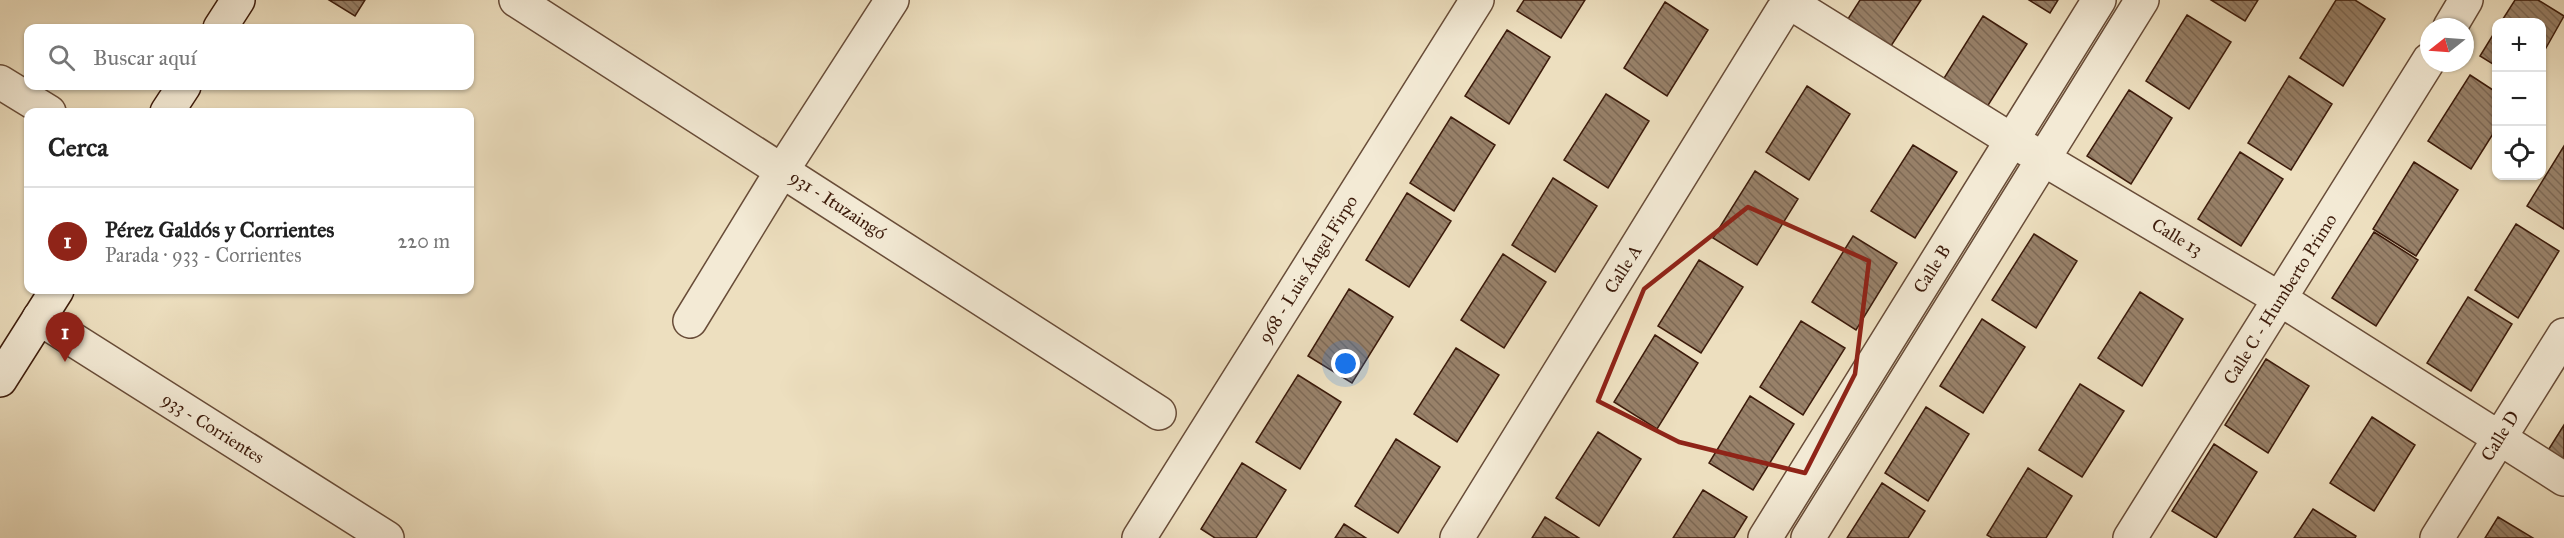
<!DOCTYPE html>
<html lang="es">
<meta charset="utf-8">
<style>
:root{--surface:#fff;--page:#f2f2f2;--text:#222;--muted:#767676;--line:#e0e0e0;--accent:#8f2418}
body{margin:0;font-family:"IM FELL Great Primer",serif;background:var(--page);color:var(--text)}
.controls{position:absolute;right:18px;top:18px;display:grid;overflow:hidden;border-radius:12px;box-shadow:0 2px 4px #0004}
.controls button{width:54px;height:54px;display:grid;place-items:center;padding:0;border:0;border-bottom:2px solid var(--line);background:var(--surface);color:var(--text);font:30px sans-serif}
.compass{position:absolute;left:2420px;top:18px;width:54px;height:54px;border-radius:50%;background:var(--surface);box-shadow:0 2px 4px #0004;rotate:253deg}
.you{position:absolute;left:1346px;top:364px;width:21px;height:21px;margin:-15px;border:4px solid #fff;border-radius:50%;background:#1a73e8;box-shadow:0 0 0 9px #1a73e833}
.badge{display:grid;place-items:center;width:39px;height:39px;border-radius:50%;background:var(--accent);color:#fff;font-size:20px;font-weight:700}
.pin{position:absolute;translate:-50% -50px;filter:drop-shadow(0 2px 3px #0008)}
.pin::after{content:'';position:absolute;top:32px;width:21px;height:18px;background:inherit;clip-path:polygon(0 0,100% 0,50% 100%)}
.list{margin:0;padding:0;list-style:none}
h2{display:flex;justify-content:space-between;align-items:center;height:78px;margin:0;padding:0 24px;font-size:26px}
h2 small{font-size:20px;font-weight:400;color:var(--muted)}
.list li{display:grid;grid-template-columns:39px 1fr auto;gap:18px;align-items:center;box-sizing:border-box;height:108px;padding:0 24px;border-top:2px solid var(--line)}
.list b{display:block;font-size:22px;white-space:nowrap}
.list p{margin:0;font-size:20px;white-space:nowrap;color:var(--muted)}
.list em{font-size:20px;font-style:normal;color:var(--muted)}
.icon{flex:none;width:33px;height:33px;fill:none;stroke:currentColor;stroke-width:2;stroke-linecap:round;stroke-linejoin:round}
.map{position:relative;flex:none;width:2564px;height:538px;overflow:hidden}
.search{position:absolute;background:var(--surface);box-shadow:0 2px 4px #0004;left:24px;top:24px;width:450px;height:66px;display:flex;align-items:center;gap:15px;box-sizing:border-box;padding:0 21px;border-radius:12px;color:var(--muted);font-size:22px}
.panel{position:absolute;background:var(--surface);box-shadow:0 2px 4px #0004;left:24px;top:108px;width:450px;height:186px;border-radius:12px}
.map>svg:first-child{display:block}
</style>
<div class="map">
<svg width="2564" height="538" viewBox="0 0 2564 538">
<defs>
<pattern id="building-back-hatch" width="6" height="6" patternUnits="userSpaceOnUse" patternTransform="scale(1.5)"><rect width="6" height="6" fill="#988169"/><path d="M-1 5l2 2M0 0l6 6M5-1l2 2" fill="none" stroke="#7d6955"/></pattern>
</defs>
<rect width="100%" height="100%" fill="#eddfbf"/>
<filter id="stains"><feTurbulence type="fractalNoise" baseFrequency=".00333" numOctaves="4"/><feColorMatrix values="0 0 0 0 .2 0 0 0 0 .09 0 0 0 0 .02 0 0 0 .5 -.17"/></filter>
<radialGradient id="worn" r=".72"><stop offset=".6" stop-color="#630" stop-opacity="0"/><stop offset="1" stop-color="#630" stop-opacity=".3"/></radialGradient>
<!-- building -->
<path fill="url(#building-back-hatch)" stroke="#3c1b0b" stroke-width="1.5" d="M329 0H365L355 16Z
M1524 0H1585L1561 38 1517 11Z
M1860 0H1921L1889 49 1846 22Z
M2029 0H2058L2050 13Z
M2211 0H2258L2245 21Z
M2336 0H2355L2385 19 2343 86 2300 58Z
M2515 0H2538L2564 16 2542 55V22H2501Z
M1665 2 1708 30 1667 96 1624 68Z
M2187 15 2231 42 2189 109 2146 81Z
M1983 16 2027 44 1985 110 1941 83Z
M1507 30 1550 57 1509 124 1465 96Z
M2496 30V66L2480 56Z
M2470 75 2496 92V129L2471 169 2428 141Z
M2289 76 2332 104 2291 170 2248 143Z
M1807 86 1850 114 1809 180 1766 152Z
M2129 90 2172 118 2131 184 2087 156Z
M1606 94 1649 121 1608 188 1564 160Z
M1451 117 1495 145 1454 211 1410 183Z
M1913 145 1957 172 1915 238 1871 211Z
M2564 146V229L2527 206Z
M2240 152 2283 179 2241 246 2198 219Z
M2414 162 2458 190 2416 256 2373 229Z
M1755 171 1798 199 1757 265 1713 238Z
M1553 178 1597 206 1555 272 1512 245Z
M1407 193 1451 221 1409 287 1366 260Z
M2516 224 2559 251 2518 318 2475 290Z
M2374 232 2418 260 2376 326 2332 298Z
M2034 234 2077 261 2036 328 1992 300Z
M1853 236 1897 263 1856 330 1812 302Z
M1503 254 1546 282 1504 348 1461 320Z
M1699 260 1743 287 1701 353 1658 326Z
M1349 289 1393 317 1352 383 1308 356Z
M2140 292 2183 319 2142 386 2098 358Z
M2468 297 2512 324 2471 391 2427 363Z
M1982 319 2025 347 1983 413 1940 386Z
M1801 321 1845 348 1803 415 1760 387Z
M1655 335 1698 363 1657 429 1614 402Z
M1456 348 1499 375 1457 442 1414 414Z
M2266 359 2309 386 2268 453 2225 425Z
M1298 375 1341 402 1300 469 1256 442Z
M2080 384 2124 411 2082 477 2039 450Z
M1750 396 1794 424 1753 490 1709 463Z
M1926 407 1969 434 1928 501 1885 473Z
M2372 417 2415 445 2374 511 2330 483Z
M2564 425V462L2547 452Z
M1598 432 1641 459 1599 526 1556 498Z
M1396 439 1440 467 1398 533 1355 506Z
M2214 444 2257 472 2216 538 2172 511Z
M1242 463 1286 490 1256 538H1215L1201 529Z
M2028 468 2072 496 2046 538H1992L1987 535Z
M1882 483 1925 511 1908 538H1847Z
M1703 490 1747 517 1734 538H1673Z
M2313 509 2356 536 2355 538H2294Z
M1545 517 1579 538H1532Z
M2498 517 2533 538H2485Z
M1344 524 1366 538H1335Z"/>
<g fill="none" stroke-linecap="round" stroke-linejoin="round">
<!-- street casing -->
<g stroke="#684c38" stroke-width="36">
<path id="street" d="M516 0 1159 413
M1786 0 2013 141 2280 299 2564 479
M2450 27 2466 0
M0 82 49 112
M39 318 387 538
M690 321 783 169 892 0
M1139 538 1477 0
M1457 538 1789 0
M1765 538 2099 0
M1808 538 2142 0
M2130 538 2429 60
M2437 538 2564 335"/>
</g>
<!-- secondary casing -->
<g stroke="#3c1b0b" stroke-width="36">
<path id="secondary" d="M220 28 238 0
M167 112 184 86
M0 380 57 290"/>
</g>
<!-- street -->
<use href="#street" stroke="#f3ead5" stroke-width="33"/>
<!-- secondary -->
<use href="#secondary" stroke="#f3ead5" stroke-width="33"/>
</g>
<!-- marked area -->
<path fill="none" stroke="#8f2418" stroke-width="4.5" stroke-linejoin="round" d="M1748 207 1869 261 1855 374 1805 473 1679 442 1598 401 1644 289Z"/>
<g text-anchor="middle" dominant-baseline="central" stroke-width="6" stroke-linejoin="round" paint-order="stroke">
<!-- street labels -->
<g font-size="18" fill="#3c1b0b" stroke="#f3ead5">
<text transform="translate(838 205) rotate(33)">931 - Ituzaingó</text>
<text transform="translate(2177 237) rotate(31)">Calle 13</text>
<text transform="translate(1308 269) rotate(-58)">968 - Luis Ángel Firpo</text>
<text transform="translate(1623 269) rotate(-58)">Calle A</text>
<text transform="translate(1932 269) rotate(-58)">Calle B</text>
<text transform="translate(2280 299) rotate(-58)">Calle C - Humberto Primo</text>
<text transform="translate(213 428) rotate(32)">933 - Corrientes</text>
<text transform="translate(2500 436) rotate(-58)">Calle D</text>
</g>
</g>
<rect width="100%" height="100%" filter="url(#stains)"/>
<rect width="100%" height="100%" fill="url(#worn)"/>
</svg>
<div class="controls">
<button>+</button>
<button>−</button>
<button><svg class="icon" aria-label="locate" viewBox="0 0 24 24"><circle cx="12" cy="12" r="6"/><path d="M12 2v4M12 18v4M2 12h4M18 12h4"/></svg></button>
</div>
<svg class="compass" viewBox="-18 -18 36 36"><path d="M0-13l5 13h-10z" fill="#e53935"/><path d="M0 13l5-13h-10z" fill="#767676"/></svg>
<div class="you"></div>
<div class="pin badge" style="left:65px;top:362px">1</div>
<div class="search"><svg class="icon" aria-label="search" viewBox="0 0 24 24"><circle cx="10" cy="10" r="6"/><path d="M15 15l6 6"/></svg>Buscar aquí</div>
<section class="panel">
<h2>Cerca<small></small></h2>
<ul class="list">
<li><span class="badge">1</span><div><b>Pérez Galdós y Corrientes</b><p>Parada · 933 - Corrientes</p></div><em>220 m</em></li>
</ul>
</section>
</div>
